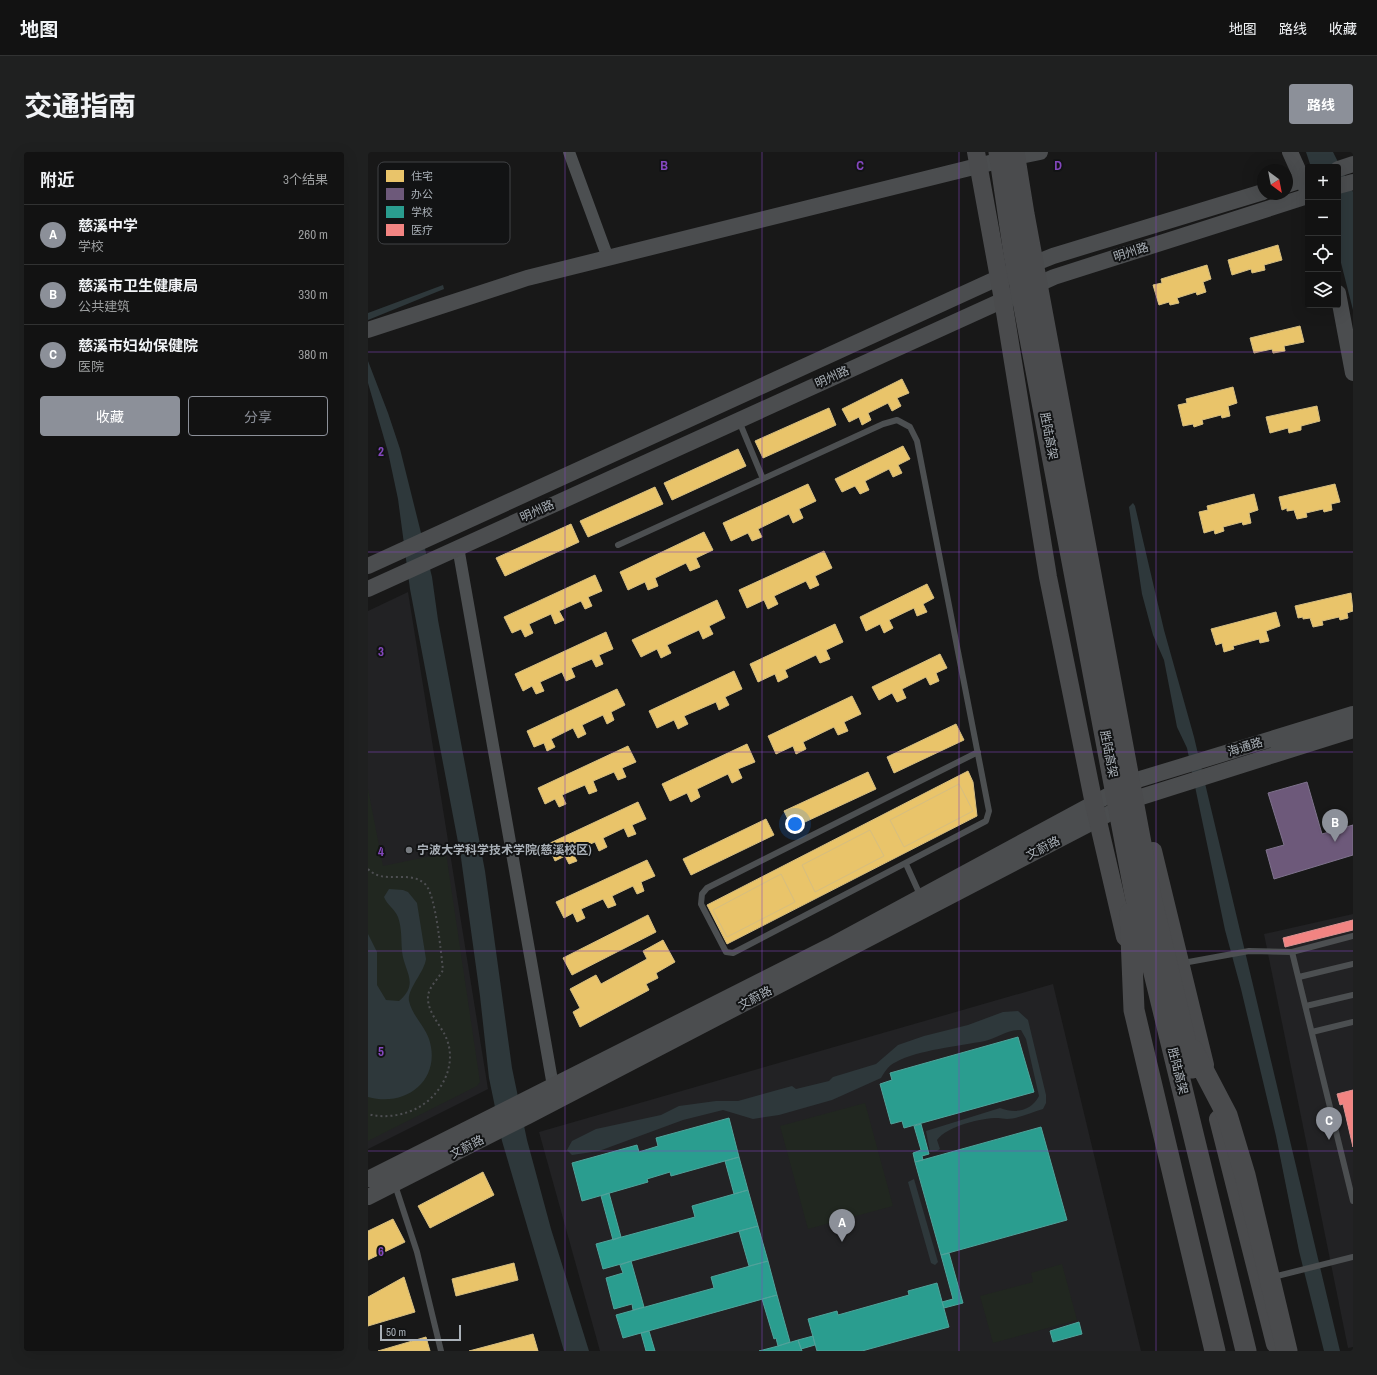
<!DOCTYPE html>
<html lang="zh">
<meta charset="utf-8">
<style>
:root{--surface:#121212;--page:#1f2020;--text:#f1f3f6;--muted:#9c9e9f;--line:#313232;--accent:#8c9099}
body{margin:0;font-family:"Archivo Narrow","Noto Sans SC",sans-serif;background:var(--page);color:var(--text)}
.controls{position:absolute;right:12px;top:12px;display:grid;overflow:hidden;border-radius:4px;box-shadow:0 4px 16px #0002}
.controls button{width:36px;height:36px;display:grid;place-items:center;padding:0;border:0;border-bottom:1px solid var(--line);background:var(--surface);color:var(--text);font:20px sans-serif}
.compass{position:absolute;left:889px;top:12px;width:36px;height:36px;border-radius:50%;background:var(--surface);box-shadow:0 4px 16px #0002;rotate:148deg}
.scale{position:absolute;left:12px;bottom:10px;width:81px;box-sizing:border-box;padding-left:4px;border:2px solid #aab1b8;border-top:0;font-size:11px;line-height:14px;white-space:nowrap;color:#aab1b8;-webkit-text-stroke:3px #121314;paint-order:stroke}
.you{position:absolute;left:427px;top:672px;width:14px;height:14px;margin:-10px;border:3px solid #fff;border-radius:50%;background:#1a73e8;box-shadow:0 0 0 6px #1a73e833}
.badge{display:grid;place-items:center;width:26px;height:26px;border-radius:50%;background:var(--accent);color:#fff;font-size:13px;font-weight:700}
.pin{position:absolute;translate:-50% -33px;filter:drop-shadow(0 1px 2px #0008)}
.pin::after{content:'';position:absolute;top:21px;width:14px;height:12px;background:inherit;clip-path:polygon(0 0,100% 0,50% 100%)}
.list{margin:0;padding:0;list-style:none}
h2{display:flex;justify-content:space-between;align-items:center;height:52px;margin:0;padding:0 16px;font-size:17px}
h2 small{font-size:13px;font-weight:400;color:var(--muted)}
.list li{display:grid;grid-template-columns:26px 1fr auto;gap:12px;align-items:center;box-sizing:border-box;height:60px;padding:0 16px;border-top:1px solid var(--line)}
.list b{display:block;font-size:15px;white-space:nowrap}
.list p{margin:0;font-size:13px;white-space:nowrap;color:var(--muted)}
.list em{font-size:13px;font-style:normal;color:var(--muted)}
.actions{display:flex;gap:8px;padding:12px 16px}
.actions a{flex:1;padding:9px 0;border:1px solid var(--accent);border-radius:4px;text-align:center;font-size:14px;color:var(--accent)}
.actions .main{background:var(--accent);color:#fff}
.icon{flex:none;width:22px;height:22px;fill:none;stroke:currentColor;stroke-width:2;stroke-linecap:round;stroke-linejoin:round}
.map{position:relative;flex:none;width:985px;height:1199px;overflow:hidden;border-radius:4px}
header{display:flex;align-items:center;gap:24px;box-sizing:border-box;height:56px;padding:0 20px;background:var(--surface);border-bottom:1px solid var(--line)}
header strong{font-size:19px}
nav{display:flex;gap:22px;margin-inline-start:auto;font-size:14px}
.intro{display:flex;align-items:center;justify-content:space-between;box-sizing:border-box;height:96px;padding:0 24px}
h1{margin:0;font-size:28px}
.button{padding:10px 18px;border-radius:4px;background:var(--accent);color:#fff;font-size:14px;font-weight:700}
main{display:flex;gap:24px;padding:0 24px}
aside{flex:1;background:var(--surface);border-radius:4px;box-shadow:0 4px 16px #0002}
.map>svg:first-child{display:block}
</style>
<header>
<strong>地图</strong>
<nav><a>地图</a><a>路线</a><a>收藏</a></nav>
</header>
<div class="intro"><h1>交通指南</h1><a class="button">路线</a></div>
<main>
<aside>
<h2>附近<small>3个结果</small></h2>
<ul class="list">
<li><span class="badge">A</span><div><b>慈溪中学</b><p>学校</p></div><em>260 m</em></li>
<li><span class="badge">B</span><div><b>慈溪市卫生健康局</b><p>公共建筑</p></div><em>330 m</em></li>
<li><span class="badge">C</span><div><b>慈溪市妇幼保健院</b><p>医院</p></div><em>380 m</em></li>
</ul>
<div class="actions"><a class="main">收藏</a><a>分享</a></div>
</aside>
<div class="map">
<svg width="985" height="1199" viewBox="0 0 985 1199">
<rect width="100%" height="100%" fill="#181818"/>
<!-- built -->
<path fill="#222224" d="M40 440 120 937 0 997V459Z
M985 762V1195L980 1196 896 782Z
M685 832 773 1199H232L171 980Z"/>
<!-- green -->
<path fill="#212720" d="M0 637 15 714 78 701 112 930 109 934 0 989Z
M497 951 525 1054 440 1077 412 974Z
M694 1112 709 1168 625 1191 612 1144 665 1130 663 1121Z"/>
<!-- water -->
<path fill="#2e383b" d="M938 0H965L985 40V158L970 99V15H943Z
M75 133 76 137 0 168V161Z
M0 209 20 261 32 297 64 425 70 468 117 719 144 916 159 988 183 1077 221 1199H196L134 989 121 926 112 844 93 706 42 437 30 347 20 300 0 231Z
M765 351 767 354 796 478 826 585 972 1199H956L931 1099 908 984 873 837 857 778 819 596 809 575 796 508 785 483 774 442 761 355Z
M21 737 35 738 40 740 49 751 58 807C56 821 39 837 41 849 44 863 56 873 61 887 74 927 39 956 0 945V782L9 800V833L18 848 31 849C52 831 36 820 34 799 33 786 34 777 30 765 27 757 19 753 16 745Z
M650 859 660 868 678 943V951L675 957C664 960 650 967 639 967 636 967 633 966 630 966 613 966 579 974 569 988L572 997 569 999 562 1000 558 979 632 956C648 962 663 959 671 944L658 887 653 878C640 877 629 886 617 889 591 894 550 898 528 910 521 913 517 919 513 926L464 948 411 963 385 967 355 958 315 968 231 999 204 1003 199 998 204 989 228 977 293 963 311 954 348 949H370L424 934 428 937 461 929 465 925 508 912 530 893 556 884 600 873 635 860Z
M546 1027 570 1110 567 1113 563 1111 540 1030Z"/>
<!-- homes -->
<path fill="#e9c46a" stroke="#d6be81" d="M910 93 914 108 896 113 897 118 884 121 883 117 864 123 860 108Z
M839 113 843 127 835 130 838 140 829 143 828 140 809 146 811 151 802 153 801 150 791 153 785 133 794 131 793 127Z
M932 174 936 190 916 194 917 199 905 201 904 197 886 201 882 186Z
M534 227 541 241 529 246 533 254 524 259 520 251 500 261 503 268 494 273 491 265 481 270 474 257Z
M865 235 869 251 860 254 862 264 854 266 853 263 834 268 835 272 826 275 825 272 815 274 810 253 819 251 818 247Z
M949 254 952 269 933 274V278L921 281 920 276 902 281 898 265Z
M461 256 468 273 395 306 387 289Z
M535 294 542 307 530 313 534 321 525 325 521 317 497 329 501 338 492 342 487 334 474 340 467 327Z
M370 297 378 314 304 348 296 331Z
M440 332 448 349 431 357 435 366 425 371 421 362 390 377 394 385 384 389 380 381 363 389 355 371Z
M967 332 972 350 963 352 964 358 956 360 955 357 938 361 939 365 929 367 926 358 919 359V356L914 358 911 345Z
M287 335 295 352 220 385 212 369Z
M886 342 890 358 881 361 883 371 875 373 874 370 855 375 856 379 847 382 846 378 836 381 831 360 840 358 839 354Z
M203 372 211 390 137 424 128 406Z
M336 380 345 398 328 406 332 415 322 419 318 411 287 426 290 434 280 438 277 430 260 438 252 420Z
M456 399 464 416 447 424 451 433 442 437 438 429 406 444 410 452 400 457 396 448 379 456 371 438Z
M227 423 234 439 220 445 224 454 217 457 213 449 191 459 196 468 187 472 183 462 161 472 165 481 157 485 153 477 144 481 136 465Z
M559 432 566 446 555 452 559 460 549 464 546 456 521 468 525 476 516 481 512 472 498 479 492 465Z
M983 441 985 459 979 461 980 466 972 468 971 465 954 469 955 473 945 475 942 466 935 467V465L930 466 927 454Z
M349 448 357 466 341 474 345 482 335 487 331 478 299 493 303 501 293 506 289 497 273 505 264 488Z
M908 460 912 474 898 479 901 489 892 491 891 487 865 494 866 497 856 500 854 491 848 493 843 477Z
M467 472 475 490 458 498 462 507 452 511 448 503 417 518 420 525 410 530 407 522 390 530 382 512Z
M238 480 245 497 231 503 235 512 228 515 224 507 203 516 207 525 198 529 194 520 172 530 176 539 168 542 164 534 155 539 147 522Z
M572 502 579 516 568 521 571 529 562 533 558 525 534 537 538 546 529 550 524 541 511 548 504 535Z
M366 519 374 537 357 545 361 553 351 558 348 550 316 564 320 572 310 577 306 568 289 576 281 559Z
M249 537 257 553 243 560 246 568 239 572 235 563 214 573 218 582 210 586 205 576 183 587 187 595 179 599 176 591 166 595 159 579Z
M484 544 493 562 476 570 480 579 470 583 466 575 435 590 438 597 428 602 425 594 408 602 400 584Z
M588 572 596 588 526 621 519 605Z
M379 592 387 610 370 617 374 626 364 631 360 622 329 637 332 645 323 650 319 641 302 649 294 632Z
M260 594 268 610 254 616 258 625 250 628 246 620 225 629 229 639 221 642 217 633 194 643 198 652 191 655 187 647 177 652 170 636Z
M600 619 605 630 609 664 359 792 339 753Z
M500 620 508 637 424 676 416 659Z
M591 632 605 659 536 695 522 668Z
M270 650 278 667 264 673 268 682 260 685 256 676 235 686 239 695 231 699 227 690 204 700 209 709 201 712 197 704 187 709 180 692Z
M398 667 406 683 323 723 315 707Z
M502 678 516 704 447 740 434 713Z
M279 708 287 724 273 730 276 739 269 742 265 734 244 744 248 753 240 756 235 747 213 757 217 766 209 770 205 761 196 766 188 750Z
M413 722 427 750 359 785 345 758Z
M280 763 288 780 204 823 195 806Z
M295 788 307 810 288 821 290 826 278 832 281 838 212 875 205 860 212 856 202 837 228 823 233 832 279 807 275 799Z
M115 1020 126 1043 62 1076 50 1054Z
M25 1067 37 1090 0 1108V1079Z
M146 1111 150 1128 88 1144 84 1127Z
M36 1125 47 1160 0 1174V1145Z
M165 1182 170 1199H101Z
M58 1185 62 1199H10Z"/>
<!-- offices -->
<path fill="#6d597a" stroke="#7f738d" d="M939 630 954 682 985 673V703L906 727 898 698 916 693 900 641Z"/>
<!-- schools -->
<path fill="#2a9d8f" stroke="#50a39b" d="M650 885 666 940 536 976 534 969 523 972 512 932 524 928 522 921Z
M361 966 371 1005 303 1024 302 1020 279 1027 280 1030 214 1049 204 1011 269 993 271 1000 290 994 288 986Z
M553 972 561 1002 554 1004 555 1008 547 1010 545 1001 553 998 546 974Z
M673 975 699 1068 573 1103 547 1010Z
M371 1005 380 1038 366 1042 357 1009Z
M380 1038 390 1074 235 1117 228 1092 327 1065 324 1054Z
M241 1041 253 1085 245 1088 233 1044Z
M390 1074 400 1109 381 1114 371 1079Z
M581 1101 595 1151 576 1156 574 1150 585 1147 573 1103Z
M263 1109 276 1155 265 1158 264 1152 246 1157 238 1126 255 1121 252 1113Z
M400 1109 409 1143 255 1186 248 1163 346 1136 343 1125Z
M569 1131 581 1175 494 1199H449L440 1167 469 1159 470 1163 541 1143 540 1139Z
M409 1143 422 1190 410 1194 408 1186 406 1187 394 1147Z
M711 1170 714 1182 685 1190 682 1179Z
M281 1179 287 1199H278L273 1181Z
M445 1184 447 1193 433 1197 430 1188Z
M430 1188 434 1199H391L410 1194Z"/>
<!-- health -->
<path fill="#f28482" stroke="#dc9292" d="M985 768V778L917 795 915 786Z
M985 938V995L975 952 972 953 969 942Z"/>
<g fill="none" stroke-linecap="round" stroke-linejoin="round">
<!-- path -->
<path stroke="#4e4f52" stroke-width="2" stroke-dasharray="2 3" stroke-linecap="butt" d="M0 717C9 726 19 725 31 725 41 725 49 725 57 732 68 742 73 802 75 818 70 828 59 836 60 847 60 859 71 872 77 883 90 910 76 939 53 954 38 963 17 967 0 962"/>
<!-- lane -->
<path stroke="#4c4f51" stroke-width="6" d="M371 269 395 327
M250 393 515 272 529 268 542 275 549 289 621 659 618 669 365 801 358 800 333 752 334 742 339 736 610 600
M538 712 553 745
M924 800 985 1049
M815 811 881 799 924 800 985 784
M931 825 985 812
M938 854 985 843
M944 880 985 870
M27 1033 49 1100 73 1199
M905 1125 985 1105"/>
<!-- street -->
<path stroke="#4c4f51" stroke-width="12" d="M201 0 240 106
M90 395 185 934"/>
<!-- secondary -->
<path stroke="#4b4d4f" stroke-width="16" d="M922 0 940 40
M970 17 985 12
M919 33 940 26
M970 34 985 30
M970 141 985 221
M0 178 159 126 642 6 672 0
M0 414 630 126 685 104 895 40
M0 437 686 125 940 44
M0 1027 462 794 769 628 985 562
M0 1045 160 964 773 645 985 578"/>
<!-- primary -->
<path stroke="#4a4b4d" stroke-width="18" d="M608 0 635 148 680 425 726 652 757 785
M785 699 837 913
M850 967 907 1192"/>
<!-- highway-bridge -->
<path stroke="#4a4b4d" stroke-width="21" d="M631 0 646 102 767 743 878 1199
M646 0 656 62 783 745 824 916
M762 761 766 858 847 1199
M825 898 859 963 877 1023 919 1199"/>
</g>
<!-- grid -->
<path fill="none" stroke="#8447be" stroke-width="1" stroke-opacity="0.55" d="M197 0V1199M394 0V1199M591 0V1199M788 0V1199M0 200H985M0 400H985M0 600H985M0 799H985M0 999H985"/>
<!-- markers -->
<circle fill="#777b80" stroke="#121314" stroke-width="1.5" cx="41" cy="698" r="4"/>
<g text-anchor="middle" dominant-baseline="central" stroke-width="4" stroke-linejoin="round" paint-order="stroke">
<!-- street labels -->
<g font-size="12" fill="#aab1b8" stroke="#121314">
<text transform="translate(763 100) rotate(-18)">明州路</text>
<text transform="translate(464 225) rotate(-24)">明州路</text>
<text transform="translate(681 284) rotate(79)">胜陆高架</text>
<text transform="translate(169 359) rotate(-24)">明州路</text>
<text transform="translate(877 595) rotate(-17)">海通路</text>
<text transform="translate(741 602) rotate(79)">胜陆高架</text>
<text transform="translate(675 696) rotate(-27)">文蔚路</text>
<text transform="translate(387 846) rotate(-28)">文蔚路</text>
<text transform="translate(810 919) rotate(76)">胜陆高架</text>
<text transform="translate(99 995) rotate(-27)">文蔚路</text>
</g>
<!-- poi labels -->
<g font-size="12" font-weight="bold" fill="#aab1b8" stroke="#121314" text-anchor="start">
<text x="49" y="698">宁波大学科学技术学院(慈溪校区)</text>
</g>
</g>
<!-- legend -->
<rect x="10" y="10" width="132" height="82" rx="6" fill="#121314" stroke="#404245" stroke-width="1"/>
<rect x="18" y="18" width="18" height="12" fill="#e9c46a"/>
<rect x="18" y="36" width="18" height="12" fill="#6d597a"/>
<rect x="18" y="54" width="18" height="12" fill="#2a9d8f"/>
<rect x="18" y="72" width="18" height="12" fill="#f28482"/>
<g font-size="11" fill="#aab1b8">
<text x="43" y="28">住宅</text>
<text x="43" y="46">办公</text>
<text x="43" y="64">学校</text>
<text x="43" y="82">医疗</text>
</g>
<g font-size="13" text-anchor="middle" font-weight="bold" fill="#8447be" stroke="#121314" stroke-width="4" stroke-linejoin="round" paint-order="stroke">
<text x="296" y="18">B</text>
<text x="492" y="18">C</text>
<text x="690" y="18">D</text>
<text x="13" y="304">2</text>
<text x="13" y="504">3</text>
<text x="13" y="704">4</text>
<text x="13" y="904">5</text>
<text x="13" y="1104">6</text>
</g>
</svg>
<div class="controls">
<button>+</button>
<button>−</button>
<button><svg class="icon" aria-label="locate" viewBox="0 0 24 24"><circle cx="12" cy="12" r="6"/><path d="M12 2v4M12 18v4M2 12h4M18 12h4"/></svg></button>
<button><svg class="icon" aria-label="layers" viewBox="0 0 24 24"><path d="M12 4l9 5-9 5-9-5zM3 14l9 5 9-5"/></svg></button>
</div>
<svg class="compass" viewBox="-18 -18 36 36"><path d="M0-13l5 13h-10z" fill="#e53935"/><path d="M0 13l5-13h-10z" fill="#9c9e9f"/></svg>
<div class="scale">50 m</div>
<div class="you"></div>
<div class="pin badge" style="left:474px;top:1090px">A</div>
<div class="pin badge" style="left:967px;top:690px">B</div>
<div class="pin badge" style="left:961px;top:988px">C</div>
</div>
</main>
